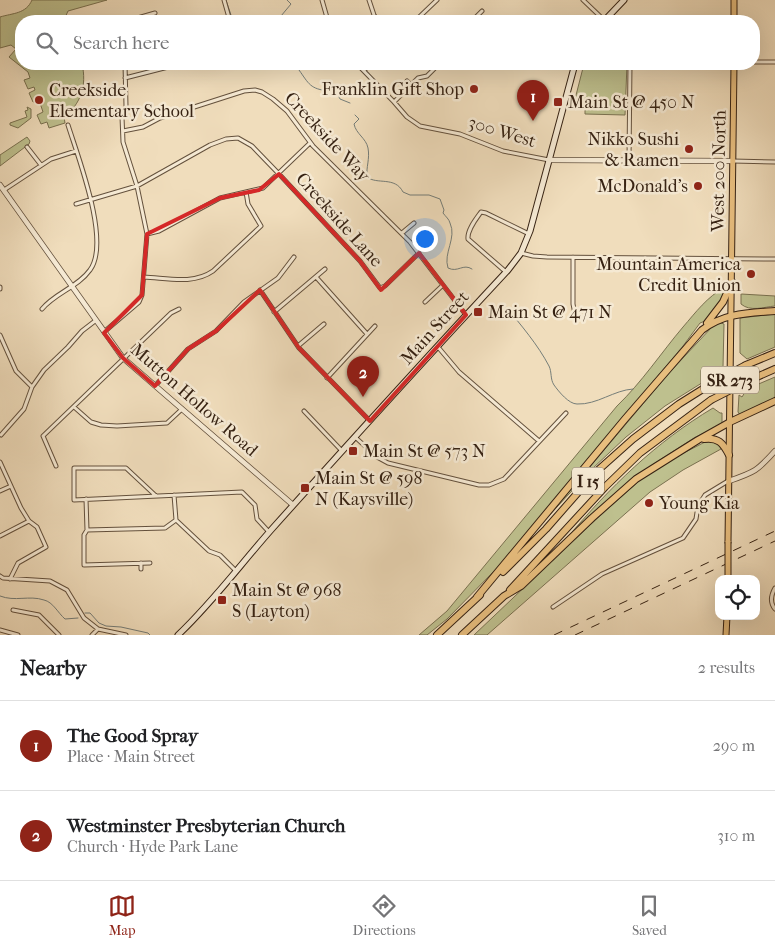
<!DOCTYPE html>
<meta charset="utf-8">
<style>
:root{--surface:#fff;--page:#f6f6f6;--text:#202124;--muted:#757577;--line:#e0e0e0;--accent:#8f2418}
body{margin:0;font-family:"IM FELL French Canon",serif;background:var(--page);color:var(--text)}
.controls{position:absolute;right:15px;bottom:15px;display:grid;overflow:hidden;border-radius:10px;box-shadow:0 5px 20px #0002}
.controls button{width:45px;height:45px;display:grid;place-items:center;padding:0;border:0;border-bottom:1px solid var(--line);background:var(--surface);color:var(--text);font:25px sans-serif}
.you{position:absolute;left:424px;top:238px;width:18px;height:18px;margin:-12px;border:4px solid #fff;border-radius:50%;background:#1a73e8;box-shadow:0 0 0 8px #1a73e833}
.badge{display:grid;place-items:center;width:32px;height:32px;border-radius:50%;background:var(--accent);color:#fff;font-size:16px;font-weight:700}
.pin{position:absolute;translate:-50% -41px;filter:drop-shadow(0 1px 2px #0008)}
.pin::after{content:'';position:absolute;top:26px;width:18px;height:15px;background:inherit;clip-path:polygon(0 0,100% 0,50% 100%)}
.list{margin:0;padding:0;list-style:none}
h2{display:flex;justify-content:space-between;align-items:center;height:65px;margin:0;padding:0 20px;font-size:21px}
h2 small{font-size:16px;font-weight:400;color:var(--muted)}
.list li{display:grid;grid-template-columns:32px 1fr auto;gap:15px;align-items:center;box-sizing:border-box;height:90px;padding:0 20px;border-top:1px solid var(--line)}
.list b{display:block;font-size:19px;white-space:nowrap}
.list p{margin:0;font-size:16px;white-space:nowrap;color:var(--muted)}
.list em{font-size:16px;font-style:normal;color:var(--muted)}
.icon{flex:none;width:28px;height:28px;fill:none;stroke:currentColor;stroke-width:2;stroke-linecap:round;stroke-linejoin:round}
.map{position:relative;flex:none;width:775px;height:635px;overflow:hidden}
.search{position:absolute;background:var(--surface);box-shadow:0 5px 20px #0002;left:15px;right:15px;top:15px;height:55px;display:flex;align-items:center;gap:12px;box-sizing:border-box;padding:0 18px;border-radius:20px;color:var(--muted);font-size:19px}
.sheet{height:245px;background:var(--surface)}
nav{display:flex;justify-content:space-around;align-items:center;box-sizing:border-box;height:70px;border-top:1px solid var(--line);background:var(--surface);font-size:14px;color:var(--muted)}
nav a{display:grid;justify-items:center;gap:2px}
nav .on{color:var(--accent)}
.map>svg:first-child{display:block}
</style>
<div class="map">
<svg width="775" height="635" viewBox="0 0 775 635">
<rect width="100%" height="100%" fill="#f0ddbc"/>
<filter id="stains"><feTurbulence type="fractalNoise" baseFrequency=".004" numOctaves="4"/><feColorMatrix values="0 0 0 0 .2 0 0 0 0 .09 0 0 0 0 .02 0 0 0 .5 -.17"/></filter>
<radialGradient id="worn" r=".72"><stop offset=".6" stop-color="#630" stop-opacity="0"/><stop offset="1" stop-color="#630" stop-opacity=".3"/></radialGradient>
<!-- green -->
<path fill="#bec08e" stroke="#7a7150" d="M32 0H107L68 11 64 20 62 21H21V64H82C87 85 81 104 64 117L65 123 49 128 47 122 41 124 37 115 43 112 39 100 33 102 29 93 35 90 34 87 28 89 24 80 30 78 28 72 9 57 16 49 11 45 0 48V17C13 13 26 14 32 0Z
M584 64H627L625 115 585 114V104L574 103Z
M27 107 31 109V118L18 128 10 125V123L27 117 25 111 28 110Z
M27 137 30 141 29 144 0 166V155Z
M725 287 724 296 705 321 700 323 683 346 499 566 447 619 427 635H419L447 611 617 406C642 382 661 353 683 327 696 312 707 297 725 287Z
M741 294 775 296V306C764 307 750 312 741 304Z
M775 314V347L747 359 740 353V318Z
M721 323 724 324 723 367 713 376 665 406 626 437 592 469 546 519 669 373 712 327 716 324Z
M775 377V398L740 415 738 412 739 395 742 397 747 389Z
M713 408 720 413H722V424L694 438 652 465 567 538C610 487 656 442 713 408Z
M713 440 719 445 721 449 683 470 650 492 487 635H474L591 524 640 480 672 459 705 442Z"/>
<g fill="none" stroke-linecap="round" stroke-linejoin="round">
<!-- stream -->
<path stroke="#757d78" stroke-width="1" d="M226 0 233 21
M285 21 281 16 291 4 287 0
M247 64V67
M300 64 299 70C309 84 310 89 329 91L331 86 336 85 342 90 338 95 340 99 350 103
M355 115 359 119 354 124C356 134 366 138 368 148 370 159 366 167 367 177 377 185 395 176 403 192L410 195H429L440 199 444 210 443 213C446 217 449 219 450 223 457 238 443 253 448 268 458 273 463 263 472 269
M506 307C521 325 538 345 549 366 552 372 550 379 554 385 559 392 569 404 577 404 597 405 614 390 633 389
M0 596C15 602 29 595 44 600 53 602 58 613 65 619L78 618
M85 613H90L99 623 106 626 121 627 148 633 150 635"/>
<!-- minor casing -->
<g stroke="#64513d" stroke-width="5">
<path id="minor" d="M224 0 230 21
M322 0 328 21
M369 0 374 15 378 21
M583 0 604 20
M127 21 155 13
M415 21 437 0
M476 21 475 18 482 11
M754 62H775
M357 64 394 102 407 117 420 126 460 134 503 151 549 160
M364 70 371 64
M125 78 180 64
M407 81 411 85
M394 102 418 78 427 76 436 67 445 64
M123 131 143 127 160 118 244 91 255 90 262 92 273 99 287 111 313 146 410 242 466 315
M27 147 41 165
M629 160 630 64
M733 161 775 162
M4 190 51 159 76 151
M76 204 137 186 210 145 226 139 238 138 252 146 279 174 360 261 380 288 385 286 419 253
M402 233 414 223
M147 234 159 231 220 198 263 188 310 143
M521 253 533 256 547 257 775 259
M573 257V304L576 319
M506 272 468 239C467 230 476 219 481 212L486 213 529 234
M144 277C167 278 193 285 213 271L261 226 248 204 246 192
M316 277 367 334
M0 287V289
M260 290 299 348 369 420
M425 302 443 285
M42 309C55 293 78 287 90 270 111 242 78 157 68 125
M274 312 325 269
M104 332 139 302 142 295 147 234 137 186 123 142 122 117 126 106 125 64
M0 335 16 371 32 387
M298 346 324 324
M438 347 459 372 539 441
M327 378 375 326
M155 386 188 349 216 331 244 302 278 278 294 257
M74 407 91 422 101 425 117 426 167 423 182 409
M304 411 342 451
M1 435 24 409 32 387 44 370 68 347 82 331 95 321
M355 437 377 457 388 463 479 485H489L504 479 566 413
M0 462 21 508 29 521 37 527 46 547 18 563 10 579
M56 466 43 436 171 313 179 309
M0 491 11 486
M174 495 176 520
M156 496 126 468H74V500L242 492 255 505 257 519 269 532
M86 499 87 530 84 535V565L150 563
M176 520 209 551 220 555 236 571
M87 530 165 528 176 520
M0 536 29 521
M141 569V563
M0 576 3 578 50 581 67 590 84 618 98 629 126 635
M775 588C771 595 770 603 775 609
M553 607 602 574 683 538 696 519 698 506 705 495 728 481
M13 610 39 615 59 635
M0 630 18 635
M92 635 98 629"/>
</g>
<!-- tertiary casing -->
<g stroke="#64513d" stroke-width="6">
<path id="tertiary" d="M550 160 733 161
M0 185 123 358 293 505
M729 481C755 472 757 471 775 451"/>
</g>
<!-- secondary casing -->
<g stroke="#362213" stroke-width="7">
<path id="secondary" d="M604 21 624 0
M178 635C212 603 240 565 271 530 349 443 428 356 508 270L521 253 530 231 575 64"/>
</g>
<!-- primary casing -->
<g stroke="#362213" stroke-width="7">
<path id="primary" d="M734 21V0
M728 542 734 64
M726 635 727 616"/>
</g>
<!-- motorway casing -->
<g stroke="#362213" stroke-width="8">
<path id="motorway" d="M707 323 723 302 732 282
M746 365 775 353
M750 380 775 369
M704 439C718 437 723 443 729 455
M503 572 546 529 596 472 633 439 679 404 714 382
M510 590 605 487 640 453 711 400
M477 597 625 419 702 330C724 313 748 313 775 311
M437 635 480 595
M462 635 504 596 521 586 592 518 636 479 698 440 730 422 775 401"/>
</g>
<!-- minor -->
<use href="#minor" stroke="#f5e9d3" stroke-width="3"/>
<!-- tertiary -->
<use href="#tertiary" stroke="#f5e9d3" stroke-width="4.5"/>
<!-- secondary -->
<use href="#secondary" stroke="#f5e9d3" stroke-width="5"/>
<!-- primary -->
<use href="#primary" stroke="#e8be7e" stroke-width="5"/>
<!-- motorway -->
<use href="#motorway" stroke="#e8be7e" stroke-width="6"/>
<!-- rail -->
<path stroke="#362213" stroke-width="1" stroke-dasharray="9 9" stroke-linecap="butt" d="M554 635 775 531
M575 635 775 541"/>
<!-- primary-bridge casing -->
<g stroke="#362213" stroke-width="7" stroke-linecap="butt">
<path id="primary-bridge" d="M728 576V542"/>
</g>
<!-- motorway-bridge casing -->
<g stroke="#362213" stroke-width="8" stroke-linecap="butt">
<path id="motorway-bridge" d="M714 382 746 365
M711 400 750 380"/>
</g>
<!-- primary-bridge -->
<use href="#primary-bridge" stroke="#e8be7e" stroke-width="5"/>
<!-- motorway-bridge -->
<use href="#motorway-bridge" stroke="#e8be7e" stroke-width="6"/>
</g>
<!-- marked area -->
<path fill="none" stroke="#d62828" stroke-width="4" stroke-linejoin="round" d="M279 174 360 261 381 290 419 253 466 315 370 421 299 348 260 290 216 331 188 349 155 386 123 358 104 333 142 295 147 234 220 198 259 190Z"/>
<!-- markers -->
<g fill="#8f2418" stroke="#f5e9d3" stroke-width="2">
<circle cx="474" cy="89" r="5"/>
<circle cx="39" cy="100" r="5"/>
<rect x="553" y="97" width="10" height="10" rx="2.5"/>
<circle cx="689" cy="149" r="5"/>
<circle cx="698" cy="186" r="5"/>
<circle cx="751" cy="274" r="5"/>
<rect x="473" y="307" width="10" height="10" rx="2.5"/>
<rect x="348" y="446" width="10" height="10" rx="2.5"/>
<rect x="300" y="483" width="10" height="10" rx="2.5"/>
<circle cx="649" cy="503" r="5"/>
<rect x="217" y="595" width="10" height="10" rx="2.5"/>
</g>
<g text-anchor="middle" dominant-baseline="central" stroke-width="5" stroke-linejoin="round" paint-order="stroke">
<!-- shield labels -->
<g fill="#f5e9d3" stroke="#6f5e4d" stroke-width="1">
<rect x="701" y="366.5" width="58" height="27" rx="4"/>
<rect x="572" y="467.5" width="32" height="27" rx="4"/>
</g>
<g font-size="16" font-weight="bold" fill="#362213">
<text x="730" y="380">SR 273</text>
<text x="588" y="481">I 15</text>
</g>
<!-- poi labels -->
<g font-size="18" fill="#362213" stroke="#f5e9d3" text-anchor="start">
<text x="464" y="89" text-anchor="end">Franklin Gift Shop</text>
<text x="49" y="90">Creekside<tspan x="49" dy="21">Elementary School</tspan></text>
<text x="568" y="102">Main St @ 450 N</text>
<text x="679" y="139" text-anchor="end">Nikko Sushi<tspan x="679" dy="21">&amp; Ramen</tspan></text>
<text x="688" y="186" text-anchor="end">McDonald's</text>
<text x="741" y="264" text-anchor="end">Mountain America<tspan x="741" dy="21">Credit Union</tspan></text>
<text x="488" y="312">Main St @ 471 N</text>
<text x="363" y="451">Main St @ 573 N</text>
<text x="315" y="478">Main St @ 598<tspan x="315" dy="21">N (Kaysville)</tspan></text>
<text x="659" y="503">Young Kia</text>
<text x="232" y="590">Main St @ 968<tspan x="232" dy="21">S (Layton)</tspan></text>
</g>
<!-- street labels -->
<g font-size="18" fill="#362213" stroke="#f5e9d3">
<text transform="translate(502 132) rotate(17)">300 West</text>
<text transform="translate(327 137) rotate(47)">Creekside Way</text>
<text transform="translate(719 171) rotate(-89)">West 200 North</text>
<text transform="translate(339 220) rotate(48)">Creekside Lane</text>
<text transform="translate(435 328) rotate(-48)">Main Street</text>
<text transform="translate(194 400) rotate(41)">Mutton Hollow Road</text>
</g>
</g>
<rect width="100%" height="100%" filter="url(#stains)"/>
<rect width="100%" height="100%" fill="url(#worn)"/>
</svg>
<div class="controls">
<button><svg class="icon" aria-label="locate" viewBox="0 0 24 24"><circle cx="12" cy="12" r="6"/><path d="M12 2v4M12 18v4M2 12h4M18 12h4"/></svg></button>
</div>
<div class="you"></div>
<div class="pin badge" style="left:533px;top:121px">1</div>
<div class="pin badge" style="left:363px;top:397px">2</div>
<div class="search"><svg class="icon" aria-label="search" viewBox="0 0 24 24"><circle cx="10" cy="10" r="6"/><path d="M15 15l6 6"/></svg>Search here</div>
</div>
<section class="sheet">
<h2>Nearby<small>2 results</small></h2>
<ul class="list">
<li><span class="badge">1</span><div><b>The Good Spray</b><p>Place · Main Street</p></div><em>290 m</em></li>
<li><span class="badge">2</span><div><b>Westminster Presbyterian Church</b><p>Church · Hyde Park Lane</p></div><em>310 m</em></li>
</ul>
</section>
<nav>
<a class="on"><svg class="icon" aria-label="map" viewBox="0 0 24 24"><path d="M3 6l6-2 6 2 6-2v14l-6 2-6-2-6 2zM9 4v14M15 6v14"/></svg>Map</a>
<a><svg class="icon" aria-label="directions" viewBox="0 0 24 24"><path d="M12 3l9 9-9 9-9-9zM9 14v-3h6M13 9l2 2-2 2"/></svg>Directions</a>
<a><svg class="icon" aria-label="saved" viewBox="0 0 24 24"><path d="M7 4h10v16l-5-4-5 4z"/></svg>Saved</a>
</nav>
